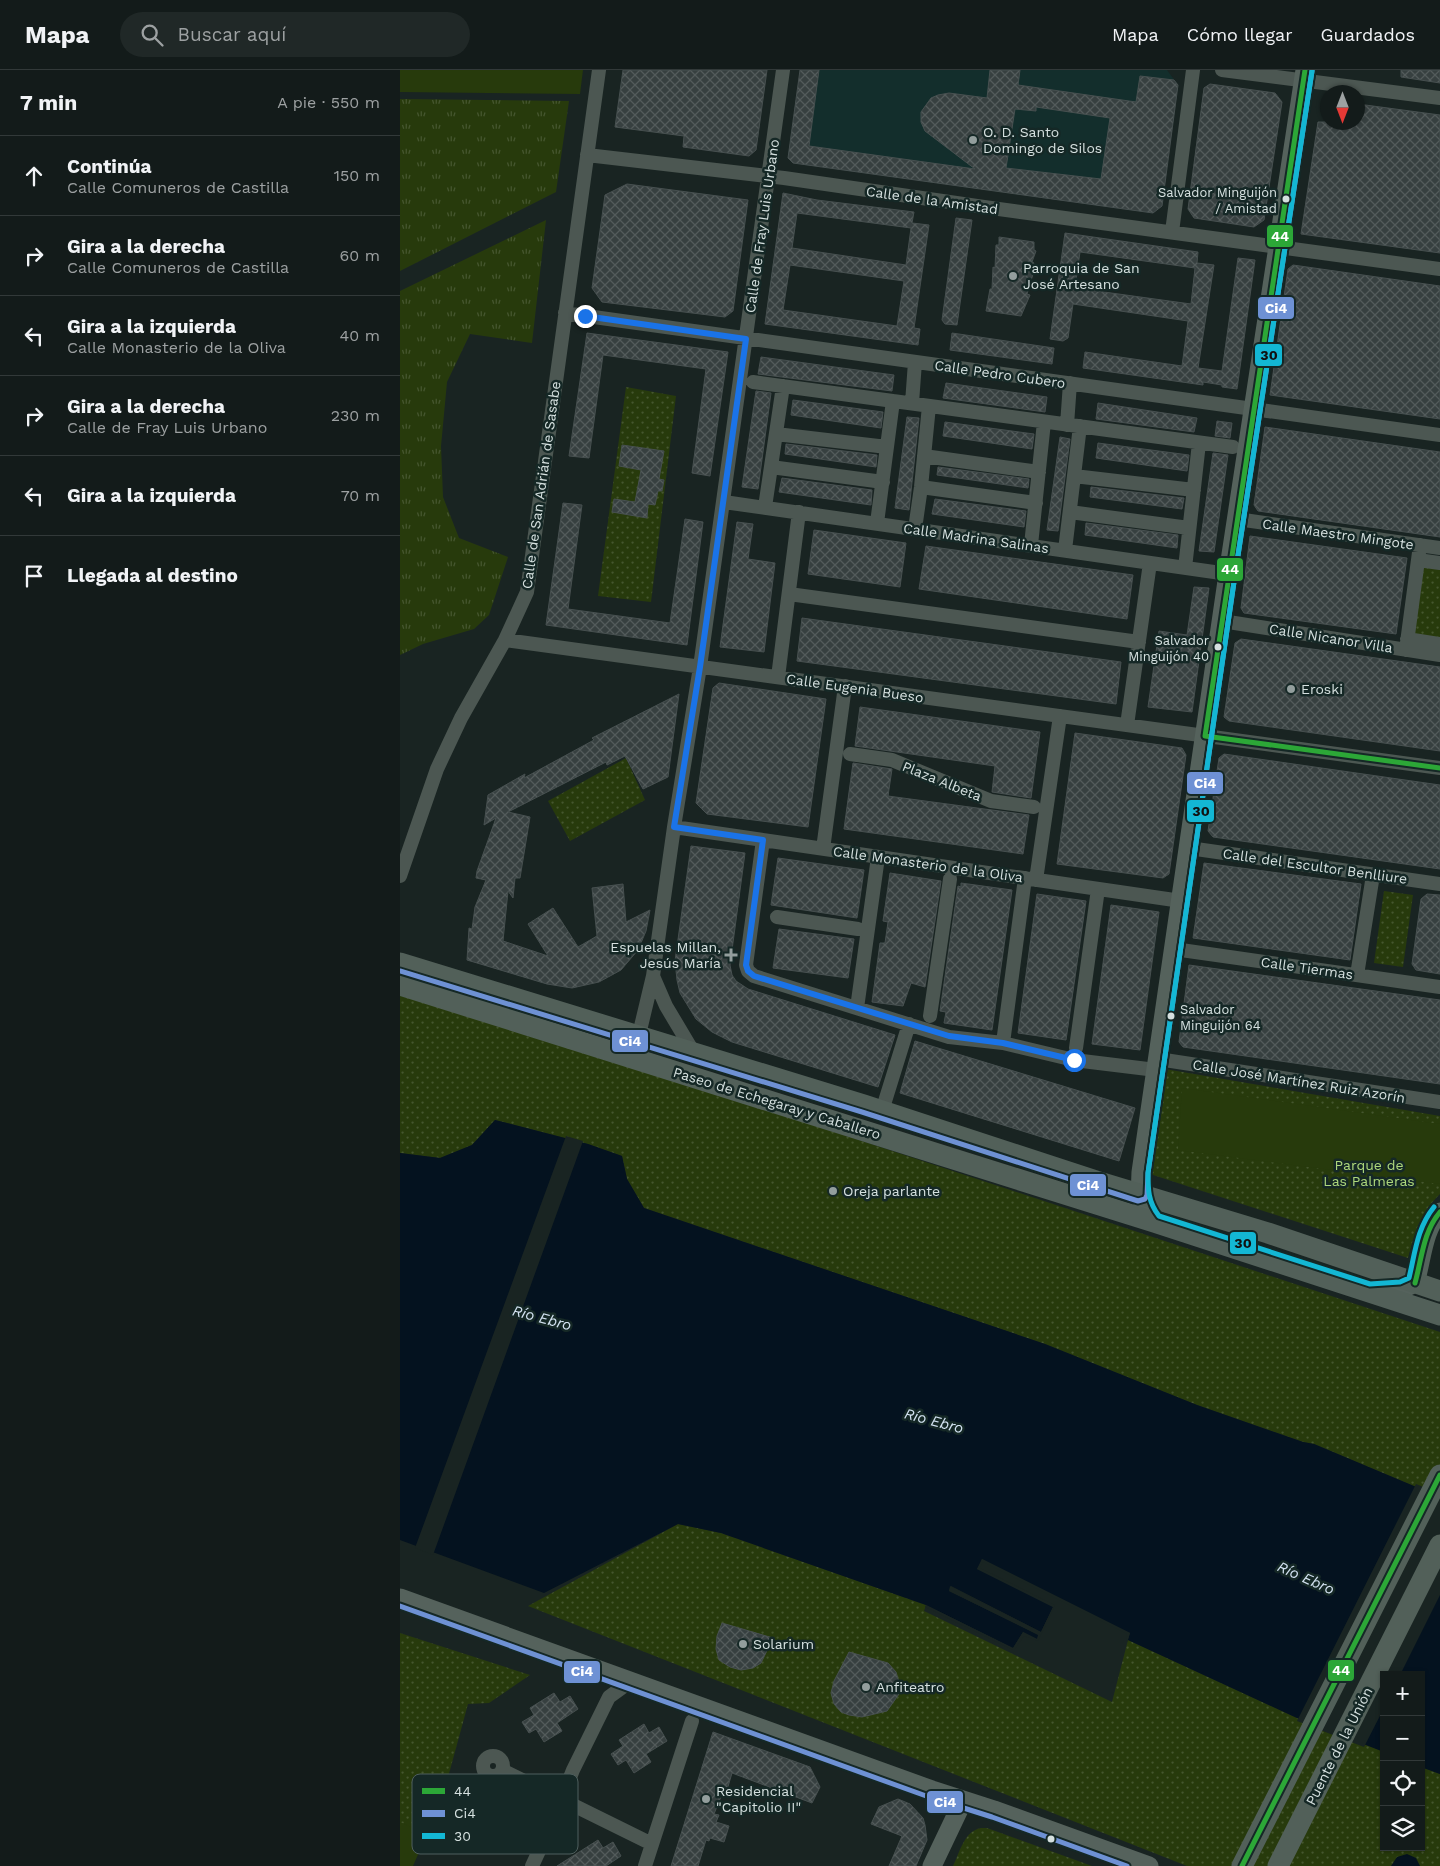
<!DOCTYPE html>
<html lang="es">
<meta charset="utf-8">
<style>
:root{--surface:#131b1a;--page:#202827;--text:#f1f3f6;--muted:#9da1a2;--line:#323939}
body{margin:0;font-family:"Work Sans",sans-serif;background:var(--page);color:var(--text)}
.controls{position:absolute;right:15px;bottom:15px;display:grid;overflow:hidden;border-radius:0px;box-shadow:0 1px 4px #0004}
.controls button{width:45px;height:45px;display:grid;place-items:center;padding:0;border:0;border-bottom:1px solid var(--line);background:var(--surface);color:var(--text);font:25px sans-serif}
.compass{position:absolute;left:920px;top:15px;width:45px;height:45px;border-radius:50%;background:var(--surface);box-shadow:0 1px 4px #0004;rotate:180deg}
.stop{position:absolute;width:15px;height:15px;margin:-11px;border:4px solid #1a73e8;border-radius:50%;background:#fff}
.stop.end{background:#1a73e8;border-color:#fff;box-shadow:0 1px 5px #0008}
.list{margin:0;padding:0;list-style:none}
h2{display:flex;justify-content:space-between;align-items:center;height:65px;margin:0;padding:0 20px;font-size:21px}
h2 small{font-size:16px;font-weight:400;color:var(--muted)}
.list li{display:grid;grid-template-columns:32px 1fr auto;gap:15px;align-items:center;box-sizing:border-box;height:80px;padding:0 20px;border-top:1px solid var(--line)}
.list b{display:block;font-size:19px;white-space:nowrap}
.list p{margin:0;font-size:16px;white-space:nowrap;color:var(--muted)}
.list em{font-size:16px;font-style:normal;color:var(--muted)}
.icon{flex:none;width:28px;height:28px;fill:none;stroke:currentColor;stroke-width:2;stroke-linecap:round;stroke-linejoin:round}
.map{position:relative;flex:none;width:1040px;height:1796px;overflow:hidden}
header{display:flex;align-items:center;gap:30px;box-sizing:border-box;height:70px;padding:0 25px;background:var(--surface);border-bottom:1px solid var(--line)}
header strong{font-size:24px}
nav{display:flex;gap:28px;margin-inline-start:auto;font-size:18px}
.search{width:350px;height:45px;background:var(--page);display:flex;align-items:center;gap:12px;box-sizing:border-box;padding:0 18px;border-radius:28px;color:var(--muted);font-size:19px}
main{display:flex}
aside{flex:1;background:var(--surface)}
.map>svg:first-child{display:block}
</style>
<header>
<strong>Mapa</strong>
<div class="search"><svg class="icon" aria-label="search" viewBox="0 0 24 24"><circle cx="10" cy="10" r="6"/><path d="M15 15l6 6"/></svg>Buscar aquí</div>
<nav><a>Mapa</a><a>Cómo llegar</a><a>Guardados</a></nav>
</header>
<main>
<aside>
<h2>7 min<small>A pie · 550 m</small></h2>
<ul class="list">
<li><svg class="icon" aria-label="ahead" viewBox="0 0 24 24"><path d="M12 20V5M6 11l6-6 6 6"/></svg><div><b>Continúa</b><p>Calle Comuneros de Castilla</p></div><em>150 m</em></li>
<li><svg class="icon" aria-label="right" viewBox="0 0 24 24"><path d="M7 20v-9h11M14 6l5 5-5 5"/></svg><div><b>Gira a la derecha</b><p>Calle Comuneros de Castilla</p></div><em>60 m</em></li>
<li><svg class="icon" aria-label="left" viewBox="0 0 24 24"><path d="M17 20v-9H6M10 6l-5 5 5 5"/></svg><div><b>Gira a la izquierda</b><p>Calle Monasterio de la Oliva</p></div><em>40 m</em></li>
<li><svg class="icon" aria-label="right" viewBox="0 0 24 24"><path d="M7 20v-9h11M14 6l5 5-5 5"/></svg><div><b>Gira a la derecha</b><p>Calle de Fray Luis Urbano</p></div><em>230 m</em></li>
<li><svg class="icon" aria-label="left" viewBox="0 0 24 24"><path d="M17 20v-9H6M10 6l-5 5 5 5"/></svg><div><b>Gira a la izquierda</b></div><em>70 m</em></li>
<li><svg class="icon" aria-label="arrive" viewBox="0 0 24 24"><path d="M6 21V4h12l-3 4 3 4H6"/></svg><div><b>Llegada al destino</b></div></li>
</ul>
</aside>
<div class="map">
<svg width="1040" height="1796" viewBox="0 0 1040 1796">
<defs>
<pattern id="grass-tufts" width="24" height="20" patternUnits="userSpaceOnUse" patternTransform="scale(1.25)"><rect width="24" height="20" fill="#273a0c"/><path d="M3 7l-1-3M5 7V3M7 7l1-3M15 17l-1-3M17 17v-4M19 17l1-3" fill="none" stroke="#45562f"/></pattern>
<pattern id="park-dots" width="8" height="8" patternUnits="userSpaceOnUse" patternTransform="scale(1.25)"><rect width="8" height="8" fill="#273a0c"/><path d="M2 2h.1M6 6h.1" fill="none" stroke="#45562f" stroke-width="1.8" stroke-linecap="round"/></pattern>
<pattern id="building-cross-hatch" width="8" height="8" patternUnits="userSpaceOnUse" patternTransform="scale(1.25)"><rect width="8" height="8" fill="#374040"/><path d="M0 0l8 8M0 8l8-8" fill="none" stroke="#535b5b"/></pattern>
</defs>
<rect width="100%" height="100%" fill="#192422"/>
<!-- built -->
<path fill="#132e2c" d="M400 0H767L778 15 762 136 753 143 393 93 388 88Z"/>
<!-- grass -->
<path fill="url(#grass-tufts)" d="M0 29 169 31 156 122 0 201Z
M146 150 132 273 70 264 47 312 41 376 43 427 59 468 108 487 89 545 74 559 23 574 0 585V221Z"/>
<!-- park -->
<path fill="url(#park-dots)" d="M226 317 276 326 251 532 198 526Z
M1023 493 1040 496V569L1013 566Z
M226 688 245 730 170 771 148 731Z
M984 821 1013 825 1003 897 974 893Z
M0 925 332 1028 1040 1262V1427L914 1374 903 1372 797 1335 645 1274 244 1138 227 1109 222 1086 188 1074 95 1050 72 1075 40 1088 0 1083Z
M765 999 1040 1046V1124C1021 1142 1015 1164 1008 1188L747 1103Z
M278 1454 321 1463 526 1535 524 1541 712 1632 728 1570 897 1648 984 1682V1777H1021V1697L1040 1704V1796H787L128 1536Z
M0 1563 130 1605 89 1633 68 1634 47 1711 11 1796H0Z
M581 1758H587L692 1796H553C560 1782 564 1761 581 1758Z"/>
<!-- pitch -->
<path fill="#273a0c" d="M0 0H183L180 24 0 22Z
M782 1018 1040 1054V1114L778 1080Z
M0 1752 27 1764 13 1796H0Z"/>
<!-- water -->
<path fill="#04121f" d="M95 1050 188 1074 222 1086 227 1109 244 1138 645 1274 797 1335 903 1372 914 1374 1040 1427V1704L1021 1697V1605H984V1682L897 1648 728 1570 730 1563 582 1489 577 1499 653 1537 641 1562 551 1516 549 1521 639 1565 637 1569 623 1562 613 1578 526 1535 321 1463 278 1454 144 1523 0 1470V1083L40 1088 72 1075Z
M1007 1784 1016 1788 1020 1796H991L997 1787Z"/>
<!-- pier -->
<path fill="#192422" d="M166 1066 183 1071 33 1485 15 1478Z
M1016 1414 1040 1424V1525L1000 1605H984V1638L964 1677 897 1651Z
M582 1489 730 1563 727 1572 726 1570 727 1564 583 1492 580 1498 655 1535 638 1571 624 1566 615 1579 613 1580 525 1537 526 1535 613 1578 623 1562 637 1569 638 1565 549 1521 550 1516 641 1562 653 1537 577 1499Z"/>
<!-- building -->
<path fill="url(#building-cross-hatch)" stroke="#475050" fill-rule="evenodd" d="M223 0H367L356 80 349 86 283 77 284 66 215 57Z
M400 0H419L409 76 575 99 525 61 521 52V42L531 28 538 25 549 23 587 28 590 0H620L618 15 736 32 740 6 774 10 778 15 762 136 753 143 393 93 388 88ZM636 37 710 48 701 109 606 98 615 39 636 41Z
M1001 0H1040V13L1001 7Z
M810 14 875 23 882 32 864 150 854 157 794 148 788 139 804 18Z
M958 34 1040 45V183L901 164 918 52H958Z
M227 114 348 130 333 241 325 247 202 232 192 218 205 125Z
M383 123 417 130 514 142 512 153 529 155 514 258 520 259 518 275 365 254ZM397 143 511 158 506 195 392 178ZM390 195 504 211 497 256 383 240Z
M556 148 572 150 557 255 545 254 542 250Z
M665 163 798 182 797 193 814 195 798 298 822 301 838 188 855 190 837 319 822 317V315L803 312V315L683 298 685 282 782 296 788 251 673 234 668 268 663 271 650 269ZM680 182 795 198 791 234 675 218Z
M599 167 634 172V180L636 181 632 192 634 193 630 203 633 204 627 224 630 225 621 246 586 241 590 219H592L593 197 595 198 596 175H599Z
M893 195 1040 216V349L870 325 888 199Z
M187 263 328 282 310 406 292 403 306 299 203 285 189 388 169 386Z
M552 263 654 278 652 294 550 280Z
M361 287 494 305 492 321 358 304Z
M546 313 647 327 645 342 543 328Z
M356 321 371 323 358 419 342 417Z
M393 330 483 342 481 358 391 345Z
M698 333 797 348 794 362 696 349Z
M507 347 519 348 509 440 495 438Z
M817 351 832 353 830 368 815 366Z
M545 352 634 364 632 379 543 366Z
M865 357 1040 382V467L858 441 854 435Z
M660 367 670 369 658 461 647 460Z
M698 373 789 385 787 401 696 388Z
M386 374 477 385 476 397 385 384Z
M222 375 264 381 259 409 264 410 262 421H258L255 435 248 434 247 448 212 442 214 429 235 432 241 400 219 396Z
M813 383 828 385 814 482 799 481Z
M538 397 629 409 628 418 537 405Z
M382 408 472 420 471 435 379 422Z
M691 417 784 428 782 439 690 427Z
M535 429 626 441 624 457 532 444Z
M163 433 182 435 168 539 270 553 285 449 303 452 287 575 146 555Z
M337 452 353 454 348 489 375 493 364 582 320 577Z
M686 453 778 465 777 478 685 465Z
M414 460 506 473 500 517 408 504Z
M850 466 1007 488 996 564 844 543 841 538Z
M526 476 733 505 727 549 519 519Z
M794 517 809 518 792 642 748 637 759 561 787 565Z
M402 548 721 592 716 634 397 591Z
M841 569 1040 597V681L829 651 824 647 835 573Z
M319 613 426 629 408 757 307 744 296 733 313 618Z
M279 624 268 707 243 719 225 686 207 695 206 692 108 742 130 747 120 808H115L113 828 108 821 103 871 148 886 128 854 153 838 178 877 197 866 192 818 223 814 226 852 250 840 246 861 238 880 221 900 199 912 172 918 147 914 67 890 69 858 72 859 75 837 86 810 76 808 77 801 96 748 84 755 88 725 125 704 124 708 194 670 192 668Z
M460 637 640 662 631 728 592 722 595 696 455 676Z
M675 663 782 678 786 685 769 804 763 808 657 794Z
M824 684 1040 715V799L813 767 808 761 819 688Z
M453 693 492 699 488 726 629 745 623 784 444 759Z
M291 776 345 783 330 895 332 905 336 911 348 919 495 965 478 1017 332 972 312 962 296 949 280 923 277 910 275 891Z
M378 788 464 800 457 848 371 835Z
M804 793 961 814 950 890 793 868Z
M490 803 541 811 525 917 511 913 503 936 472 932 480 873H485L488 852 483 851Z
M561 813 612 820 592 960 544 953 546 942 540 941 558 816 561 817Z
M637 824 686 831 666 970 618 963Z
M1027 824 1040 825V904L1016 900 1012 894 1021 829Z
M711 835 759 842 740 980 692 974Z
M379 859 454 869 448 908 373 898Z
M789 895 1040 930V1014L783 977 779 972Z
M515 971 735 1038 719 1091 500 1023Z
M322 1553 373 1568 361 1593 353 1598 341 1600 330 1597 319 1590 316 1579 317 1566Z
M449 1582 488 1593 496 1602 499 1612V1624L487 1641 462 1647 449 1645 441 1642 434 1634 431 1623 434 1611Z
M154 1623 160 1632 170 1626 178 1639 157 1653 162 1661 144 1672 136 1659 129 1663 122 1652 134 1645 130 1638Z
M244 1654 249 1663 259 1657 267 1671 246 1684 251 1692 234 1703 226 1690 218 1695 211 1684 223 1676 219 1670Z
M313 1662 410 1697 420 1717 412 1733 332 1703 327 1720H325L324 1725 322 1724 314 1744 319 1745 316 1752 329 1756 324 1772 310 1768 309 1771 306 1770 298 1796H271Z
M498 1729 510 1734 523 1748 525 1755 527 1770 516 1796H489L502 1766 471 1754 479 1737Z
M198 1770 203 1778 213 1772 221 1786 206 1796H157Z"/>
<g fill="none" stroke-linecap="round" stroke-linejoin="round">
<!-- street -->
<path stroke="#4c5752" stroke-width="14" d="M822 0 1040 28
M187 85 384 108 584 137 1040 199
M772 162 793 0
M165 243 1040 365
M353 312 833 377
M512 333 515 292
M667 355 670 313
M376 364 487 377
M524 386 639 402
M371 397 483 412
M674 406 794 420
M521 417 636 433
M324 432 828 504
M365 437 383 316
M670 442 789 458
M837 449 1040 478
M477 453 493 331
M515 459 521 417 529 336
M631 475 644 352
M665 480 680 356
M1018 490 1040 493
M785 498 799 373
M389 524 739 572
M822 551 1040 585
M1007 569 1040 574
M105 570 1040 698
M1006 580 1020 475
M378 607 399 442
M727 655 750 493
M450 684 492 690 591 731 634 737
M274 757 781 831
M363 770 346 895 348 901 354 906 549 967 603 973 674 990 756 1000
M789 778 1040 814
M423 779 445 616
M0 806 37 699 61 648 105 570 127 522 199 0
M636 810 660 646
M377 847 458 859
M774 879 1040 917
M957 905 973 805
M253 906 266 936 294 983
M457 938 478 787
M530 946 550 809
M237 973 253 906 274 757 300 597 383 0
M603 973 625 808
M676 978 698 819
M758 989 1040 1032
M482 1041 509 954
M83 1696a10 10 0 1 1 20 0a10 10 0 1 1-20 0Z
M102 1700 252 1774
M132 1796 152 1753 173 1700 209 1627 231 1611
M245 1796 292 1651"/>
<!-- secondary -->
<path stroke="#55625c" stroke-width="19" d="M754 1152C739 1134 740 1124 741 1102L828 504 905 0
M973 1222 1002 1219 1015 1213C1022 1190 1023 1159 1040 1142
M0 1528 532 1720 594 1740 749 1796
M532 1796 563 1731"/>
<!-- primary -->
<path stroke="#526059" stroke-width="21" d="M0 893 464 1035 696 1111 868 1163 1040 1221
M0 915 754 1152 1040 1245
M842 1796 1040 1405
M878 1796 1040 1475"/>
<!-- bus-1 casing -->
<g stroke="#152826" stroke-width="9">
<path id="bus-1" d="M805 666 905 0
M805 666 1040 698
M1015 1213C1022 1188 1023 1162 1040 1142
M842 1796 1040 1405"/>
</g>
<!-- bus-2 casing -->
<g stroke="#152826" stroke-width="9">
<path id="bus-2" d="M0 901 462 1042 738 1131 745 1129 747 1125 748 1103 835 505 912 1
M0 1536 529 1727 592 1747 727 1796"/>
</g>
<!-- bus-3 casing -->
<g stroke="#152826" stroke-width="9">
<path id="bus-3" d="M912 1 835 505 748 1103C748 1119 748 1132 759 1146L970 1214 1000 1212 1009 1208C1015 1183 1017 1158 1034 1137"/>
</g>
<!-- bus-1 -->
<use href="#bus-1" stroke="#2ca737" stroke-width="5"/>
<!-- bus-2 -->
<use href="#bus-2" stroke="#6e91d4" stroke-width="5"/>
<!-- bus-3 -->
<use href="#bus-3" stroke="#13b7d4" stroke-width="5"/>
</g>
<g fill="none" stroke-linecap="round" stroke-linejoin="round">
<!-- route -->
<path stroke="#1a73e8" stroke-width="6" d="M185 246 346 269 300 597 274 757 363 770 346 895 348 901 354 906 549 966 603 973 674 990"/>
</g>
<!-- markers -->
<g fill="#939e9d" stroke="#152826" stroke-width="2">
<circle cx="573" cy="70" r="5"/>
<circle cx="613" cy="206" r="5"/>
<circle cx="891" cy="619" r="5"/>
<path d="M328.5 877.5h5v5h5v5h-5v5h-5v-5h-5v-5h5z"/>
<circle cx="433" cy="1121" r="5"/>
<circle cx="343" cy="1574" r="5"/>
<circle cx="466" cy="1617" r="5"/>
<circle cx="306" cy="1729" r="5"/>
</g>
<g fill="#d5e0df" stroke="#152826" stroke-width="2">
<circle cx="886" cy="129" r="4.5"/>
<circle cx="818" cy="577" r="4.5"/>
<circle cx="771" cy="946" r="4.5"/>
<circle cx="651" cy="1769" r="4.5"/>
</g>
<g text-anchor="middle" dominant-baseline="central" stroke-width="5" stroke-linejoin="round" paint-order="stroke">
<!-- bus labels -->
<g font-size="13" fill="#d5e0df" stroke="#152826" text-anchor="end">
<text x="877" y="122">Salvador Minguijón<tspan x="877" dy="16">/ Amistad</tspan></text>
<text x="809" y="570">Salvador<tspan x="809" dy="16">Minguijón 40</tspan></text>
<text x="780" y="939" text-anchor="start">Salvador<tspan x="780" dy="16">Minguijón 64</tspan></text>
</g>
<!-- poi labels -->
<g font-size="14" fill="#d5e0df" stroke="#152826" text-anchor="start">
<text x="583" y="62">O. D. Santo<tspan x="583" dy="16">Domingo de Silos</tspan></text>
<text x="623" y="198">Parroquia de San<tspan x="623" dy="16">José Artesano</tspan></text>
<text x="901" y="619">Eroski</text>
<text x="321" y="877" text-anchor="end">Espuelas Millan,<tspan x="321" dy="16">Jesús María</tspan></text>
<text x="443" y="1121">Oreja parlante</text>
<text x="353" y="1574">Solarium</text>
<text x="476" y="1617">Anfiteatro</text>
<text x="316" y="1721">Residencial<tspan x="316" dy="16">"Capitolio II"</tspan></text>
</g>
<!-- street labels -->
<g font-size="14" fill="#d5e0df" stroke="#152826">
<text transform="translate(532 130) rotate(8)">Calle de la Amistad</text>
<text transform="translate(362 156) rotate(-82)">Calle de Fray Luis Urbano</text>
<text transform="translate(600 304) rotate(8)">Calle Pedro Cubero</text>
<text transform="translate(141 415) rotate(-82)">Calle de San Adrián de Sasabe</text>
<text transform="translate(938 464) rotate(8)">Calle Maestro Mingote</text>
<text transform="translate(576 468) rotate(8)">Calle Madrina Salinas</text>
<text transform="translate(931 568) rotate(9)">Calle Nicanor Villa</text>
<text transform="translate(455 618) rotate(8)">Calle Eugenia Bueso</text>
<text transform="translate(542 711) rotate(22)">Plaza Albeta</text>
<text transform="translate(528 794) rotate(8)">Calle Monasterio de la Oliva</text>
<text transform="translate(915 796) rotate(8)">Calle del Escultor Benlliure</text>
<text transform="translate(907 898) rotate(8)">Calle Tiermas</text>
<text transform="translate(899 1011) rotate(9)">Calle José Martínez Ruiz Azorín</text>
<text transform="translate(377 1033) rotate(17)">Paseo de Echegaray y Caballero</text>
<text transform="translate(939 1676) rotate(-63)">Puente de la Unión</text>
</g>
<!-- park labels -->
<g font-size="14" fill="#aed87c" stroke="#152826">
<text x="969" y="1095">Parque de<tspan x="969" dy="16">Las Palmeras</tspan></text>
</g>
<!-- water labels -->
<g font-size="15" font-style="italic" fill="#d4e3f2" stroke="#152826">
<text transform="translate(142 1248) rotate(15)">Río Ebro</text>
<text transform="translate(534 1351) rotate(15)">Río Ebro</text>
<text transform="translate(906 1508) rotate(24)">Río Ebro</text>
</g>
</g>
<!-- legend -->
<rect x="12" y="1704" width="166" height="80" rx="8" fill="#152826" stroke="#4f5f5e" stroke-width="1"/>
<rect x="22" y="1718" width="23" height="6" fill="#2ca737"/>
<rect x="22" y="1740" width="23" height="7" fill="#6e91d4"/>
<rect x="22" y="1763" width="23" height="6" fill="#13b7d4"/>
<g font-size="14" fill="#d5e0df">
<text x="54" y="1726">44</text>
<text x="54" y="1748">Ci4</text>
<text x="54" y="1771">30</text>
</g>
<g stroke="#152826" stroke-width="2">
<rect x="866" y="154" width="28" height="24" rx="5" fill="#2ca737"/>
<rect x="857" y="226" width="38" height="24" rx="5" fill="#6e91d4"/>
<rect x="854" y="273" width="29" height="24" rx="5" fill="#13b7d4"/>
<rect x="816" y="487" width="28" height="25" rx="5" fill="#2ca737"/>
<rect x="786" y="701" width="38" height="24" rx="5" fill="#6e91d4"/>
<rect x="786" y="729" width="29" height="24" rx="5" fill="#13b7d4"/>
<rect x="211" y="959" width="38" height="24" rx="5" fill="#6e91d4"/>
<rect x="669" y="1103" width="38" height="24" rx="5" fill="#6e91d4"/>
<rect x="829" y="1161" width="28" height="24" rx="5" fill="#13b7d4"/>
<rect x="927" y="1589" width="28" height="23" rx="5" fill="#2ca737"/>
<rect x="163" y="1590" width="38" height="24" rx="5" fill="#6e91d4"/>
<rect x="526" y="1720" width="38" height="24" rx="5" fill="#6e91d4"/>
</g>
<g font-size="14" text-anchor="middle" font-weight="bold" fill="#fff">
<text x="880" y="171">44</text>
<text x="876" y="243">Ci4</text>
<text x="830" y="504">44</text>
<text x="805" y="718">Ci4</text>
<text x="230" y="976">Ci4</text>
<text x="688" y="1120">Ci4</text>
<text x="941" y="1605">44</text>
<text x="182" y="1606">Ci4</text>
<text x="545" y="1737">Ci4</text>
</g>
<g font-size="14" text-anchor="middle" font-weight="bold" fill="#111">
<text x="869" y="290">30</text>
<text x="801" y="746">30</text>
<text x="843" y="1178">30</text>
</g>
</svg>
<div class="controls">
<button>+</button>
<button>−</button>
<button><svg class="icon" aria-label="locate" viewBox="0 0 24 24"><circle cx="12" cy="12" r="6"/><path d="M12 2v4M12 18v4M2 12h4M18 12h4"/></svg></button>
<button><svg class="icon" aria-label="layers" viewBox="0 0 24 24"><path d="M12 4l9 5-9 5-9-5zM3 14l9 5 9-5"/></svg></button>
</div>
<svg class="compass" viewBox="-18 -18 36 36"><path d="M0-13l5 13h-10z" fill="#e53935"/><path d="M0 13l5-13h-10z" fill="#9da1a2"/></svg>
<div class="stop" style="left:674px;top:990px"></div>
<div class="stop end" style="left:185px;top:246px"></div>
</div>
</main>
